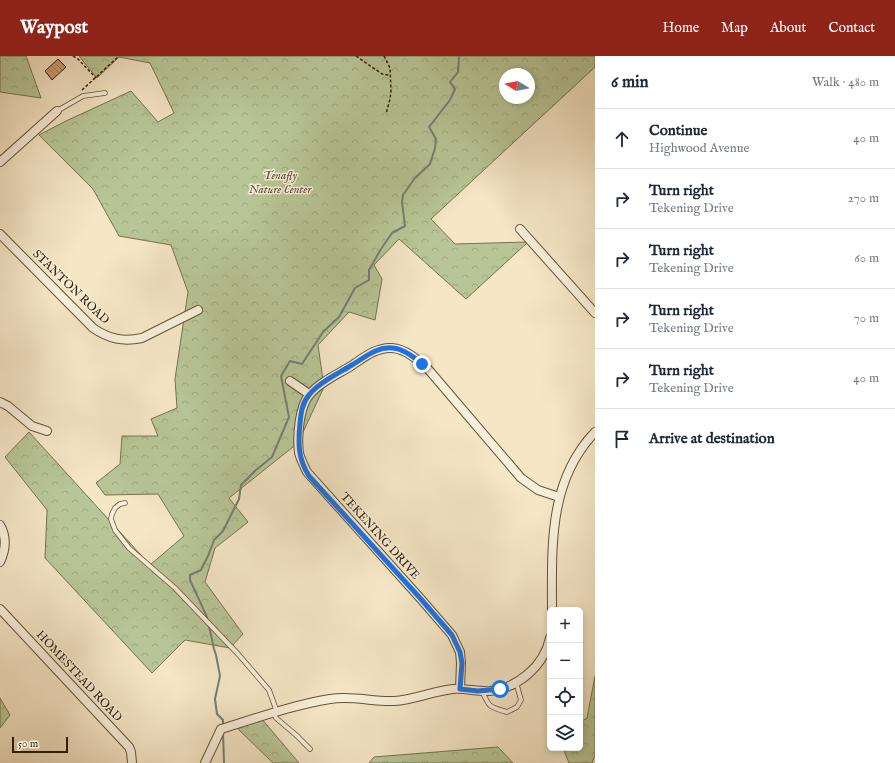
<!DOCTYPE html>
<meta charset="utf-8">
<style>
:root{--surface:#fff;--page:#f2f2f3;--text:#1f2937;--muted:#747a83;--line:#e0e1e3;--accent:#8f2418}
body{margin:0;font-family:"IM FELL English",serif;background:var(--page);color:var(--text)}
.controls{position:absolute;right:12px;bottom:12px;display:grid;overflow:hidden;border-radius:6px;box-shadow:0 2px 6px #0003}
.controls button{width:36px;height:36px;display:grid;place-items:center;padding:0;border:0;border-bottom:1px solid var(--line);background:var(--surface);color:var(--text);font:20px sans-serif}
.compass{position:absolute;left:499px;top:12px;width:36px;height:36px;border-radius:50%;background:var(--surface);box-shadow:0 2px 6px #0003;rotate:280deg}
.scale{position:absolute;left:12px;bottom:10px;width:56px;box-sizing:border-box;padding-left:4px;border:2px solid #362004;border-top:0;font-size:11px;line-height:14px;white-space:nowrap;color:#362004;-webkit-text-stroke:3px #f8efda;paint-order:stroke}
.stop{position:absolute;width:12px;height:12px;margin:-9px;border:3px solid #1a73e8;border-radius:50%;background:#fff}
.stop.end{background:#1a73e8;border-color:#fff;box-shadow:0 1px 4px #0008}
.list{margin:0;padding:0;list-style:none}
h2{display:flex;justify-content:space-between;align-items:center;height:52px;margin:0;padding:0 16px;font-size:17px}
h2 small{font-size:13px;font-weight:400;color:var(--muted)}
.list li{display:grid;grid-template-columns:26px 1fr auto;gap:12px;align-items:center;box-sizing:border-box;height:60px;padding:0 16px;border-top:1px solid var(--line)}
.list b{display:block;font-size:15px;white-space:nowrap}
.list p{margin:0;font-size:13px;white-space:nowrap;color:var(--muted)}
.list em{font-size:13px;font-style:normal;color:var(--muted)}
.icon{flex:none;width:22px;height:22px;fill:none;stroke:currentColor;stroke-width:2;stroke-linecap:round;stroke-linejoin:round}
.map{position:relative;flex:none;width:595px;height:707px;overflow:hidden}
header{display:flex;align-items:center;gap:24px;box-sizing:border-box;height:56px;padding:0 20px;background:var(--accent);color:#fff}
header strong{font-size:19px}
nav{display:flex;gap:22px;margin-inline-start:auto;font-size:14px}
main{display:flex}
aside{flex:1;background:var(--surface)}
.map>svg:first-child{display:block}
</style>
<header>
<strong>Waypost</strong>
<nav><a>Home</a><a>Map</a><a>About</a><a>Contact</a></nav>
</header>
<main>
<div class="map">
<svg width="595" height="707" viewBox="0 0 595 707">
<defs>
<pattern id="forest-crowns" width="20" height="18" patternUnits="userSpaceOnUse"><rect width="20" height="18" fill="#b8c697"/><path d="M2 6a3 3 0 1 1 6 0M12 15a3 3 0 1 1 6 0" fill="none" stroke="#9faa80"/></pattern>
<pattern id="building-back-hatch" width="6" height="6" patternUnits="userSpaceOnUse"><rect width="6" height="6" fill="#d39d74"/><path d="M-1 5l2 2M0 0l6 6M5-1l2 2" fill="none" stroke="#ac805d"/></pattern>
</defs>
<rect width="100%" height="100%" fill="#f5e6c6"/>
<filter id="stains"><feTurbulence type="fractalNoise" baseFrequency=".005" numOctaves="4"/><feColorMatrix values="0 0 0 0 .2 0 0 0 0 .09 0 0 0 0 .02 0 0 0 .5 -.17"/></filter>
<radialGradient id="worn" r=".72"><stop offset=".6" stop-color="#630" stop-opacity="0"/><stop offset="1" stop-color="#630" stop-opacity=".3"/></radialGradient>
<!-- forest -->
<path fill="url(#forest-crowns)" stroke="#77734e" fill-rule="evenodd" d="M0 0H26L41 42 0 36Z
M79 0H595V11L431 163 455 188 528 186 466 243 399 183 374 209 382 223 375 264 349 256 318 289 324 331 298 387 229 442 248 466 215 492 205 526 243 578 230 592 185 584 152 617 45 502 47 454 5 401 29 376 150 509 184 480 158 438 105 439 96 427 120 408 122 380H158L151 363 177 352 175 323 188 236 171 189 119 180 93 133 39 79 66 65 131 35 158 66 174 57 150 7 119 1 97 22ZM505 18H529V42H505Z
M595 620V699L592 707H569L563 692H580V666L587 662Z
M0 642 10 659 0 672Z
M261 662 299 707H273L235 670Z
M498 691 513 707H369L374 701Z"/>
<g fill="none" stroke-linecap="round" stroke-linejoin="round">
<!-- stream -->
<path stroke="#757f72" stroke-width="2" d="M223 670V664L217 658 215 643 220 620 216 599 214 593 207 561 190 524V519L201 514 208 500 214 484 223 475 239 443 241 429 256 414 272 401 289 361 281 320 290 305 302 308 323 276 339 261 355 232 369 224V214L381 193 392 177 405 170 402 146 403 139 415 122 430 108 435 92 436 83 429 71 450 44 455 33 450 26 458 16 459 0
M223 676 224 707"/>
</g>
<!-- building -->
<path fill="url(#building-back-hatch)" stroke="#362004" d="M58 3 66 11 52 24 45 15Z"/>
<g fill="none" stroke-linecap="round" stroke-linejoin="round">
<!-- service casing -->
<g stroke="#665234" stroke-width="5.5">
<path id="service" d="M57 55 83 40 105 37
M125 447 120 448 115 452 112 458 111 463 115 474 129 492 175 532 238 598 269 634 277 656
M482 635C489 651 489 651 507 656L517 651 521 644 516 626
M274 657 276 662 296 679 310 693"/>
</g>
<!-- minor casing -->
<g stroke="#665234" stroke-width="10">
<path id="minor" d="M0 106 57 55
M520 173 595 257
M0 178 93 272C109 283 123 286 142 282L198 254
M290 325 309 338
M0 346 8 350 32 370 47 375
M0 469C7 481 6 493 0 506
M0 553 129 691 131 696 132 707
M552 554C552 491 548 425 595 376
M460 633 461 607 460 596 452 579 420 542 307 416C304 410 301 404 299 397 297 381 299 350 310 338 320 326 338 318 351 310 363 302 376 291 392 292 406 293 418 304 428 313L521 422 538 434 559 441
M205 707 221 673C257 662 293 649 330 643 352 639 372 646 394 645 414 644 433 635 453 633 466 632 478 636 490 635 518 632 544 610 550 582"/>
</g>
<!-- path -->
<path stroke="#362004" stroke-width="1.5" stroke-dasharray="3 2" stroke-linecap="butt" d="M73 0 78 3 96 22
M356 0 382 18 389 19
M384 0 390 12 391 35 390 43 386 58
M82 34 119 0"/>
<!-- service -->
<use href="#service" stroke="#f8efda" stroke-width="4"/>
<!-- minor -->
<use href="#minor" stroke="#f8efda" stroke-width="8"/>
</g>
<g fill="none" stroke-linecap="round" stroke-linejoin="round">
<!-- route -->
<path stroke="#1a73e8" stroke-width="5" d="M422 308C414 301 404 293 393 292 377 290 364 302 352 309 339 317 318 327 309 339 302 347 301 357 300 367 298 387 298 403 309 420L420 542 452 579 460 596 462 607 460 633 478 635 500 633"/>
</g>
<g text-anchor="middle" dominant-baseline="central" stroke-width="3" stroke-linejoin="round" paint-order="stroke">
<!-- park labels -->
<g font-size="12" font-style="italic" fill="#5d5230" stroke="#f8efda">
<text x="280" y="119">Tenafly<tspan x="280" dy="14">Nature Center</tspan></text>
</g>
<!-- street labels -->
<g font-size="12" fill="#362004" stroke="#f8efda">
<text transform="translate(71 231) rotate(44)">STANTON ROAD</text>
<text transform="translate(380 480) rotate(48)">TEKENING DRIVE</text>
<text transform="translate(79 620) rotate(47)">HOMESTEAD ROAD</text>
</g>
</g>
<rect width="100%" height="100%" filter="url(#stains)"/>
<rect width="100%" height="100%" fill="url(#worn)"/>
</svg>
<div class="controls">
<button>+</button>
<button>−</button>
<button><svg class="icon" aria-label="locate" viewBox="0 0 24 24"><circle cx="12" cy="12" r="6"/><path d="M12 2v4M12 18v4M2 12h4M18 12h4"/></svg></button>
<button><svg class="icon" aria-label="layers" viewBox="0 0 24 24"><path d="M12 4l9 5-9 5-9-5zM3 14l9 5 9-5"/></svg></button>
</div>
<svg class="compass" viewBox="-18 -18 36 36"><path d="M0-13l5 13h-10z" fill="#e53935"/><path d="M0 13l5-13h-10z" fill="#747a83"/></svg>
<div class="scale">50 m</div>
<div class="stop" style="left:500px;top:633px"></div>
<div class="stop end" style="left:422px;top:308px"></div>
</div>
<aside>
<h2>6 min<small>Walk · 480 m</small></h2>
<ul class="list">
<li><svg class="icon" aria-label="ahead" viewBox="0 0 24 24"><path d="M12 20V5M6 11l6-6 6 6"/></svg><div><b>Continue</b><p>Highwood Avenue</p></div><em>40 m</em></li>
<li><svg class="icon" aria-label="right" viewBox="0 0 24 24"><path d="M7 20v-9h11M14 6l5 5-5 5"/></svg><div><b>Turn right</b><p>Tekening Drive</p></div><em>270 m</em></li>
<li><svg class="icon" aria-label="right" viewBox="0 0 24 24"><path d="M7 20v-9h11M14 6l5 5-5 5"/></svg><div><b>Turn right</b><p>Tekening Drive</p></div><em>60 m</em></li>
<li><svg class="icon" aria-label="right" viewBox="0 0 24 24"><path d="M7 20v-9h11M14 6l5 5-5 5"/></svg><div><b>Turn right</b><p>Tekening Drive</p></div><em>70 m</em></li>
<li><svg class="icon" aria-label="right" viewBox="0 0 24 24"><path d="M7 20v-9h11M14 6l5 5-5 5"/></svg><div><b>Turn right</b><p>Tekening Drive</p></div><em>40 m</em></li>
<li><svg class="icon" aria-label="arrive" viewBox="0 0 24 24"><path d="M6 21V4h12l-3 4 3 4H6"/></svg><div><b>Arrive at destination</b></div></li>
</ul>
</aside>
</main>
